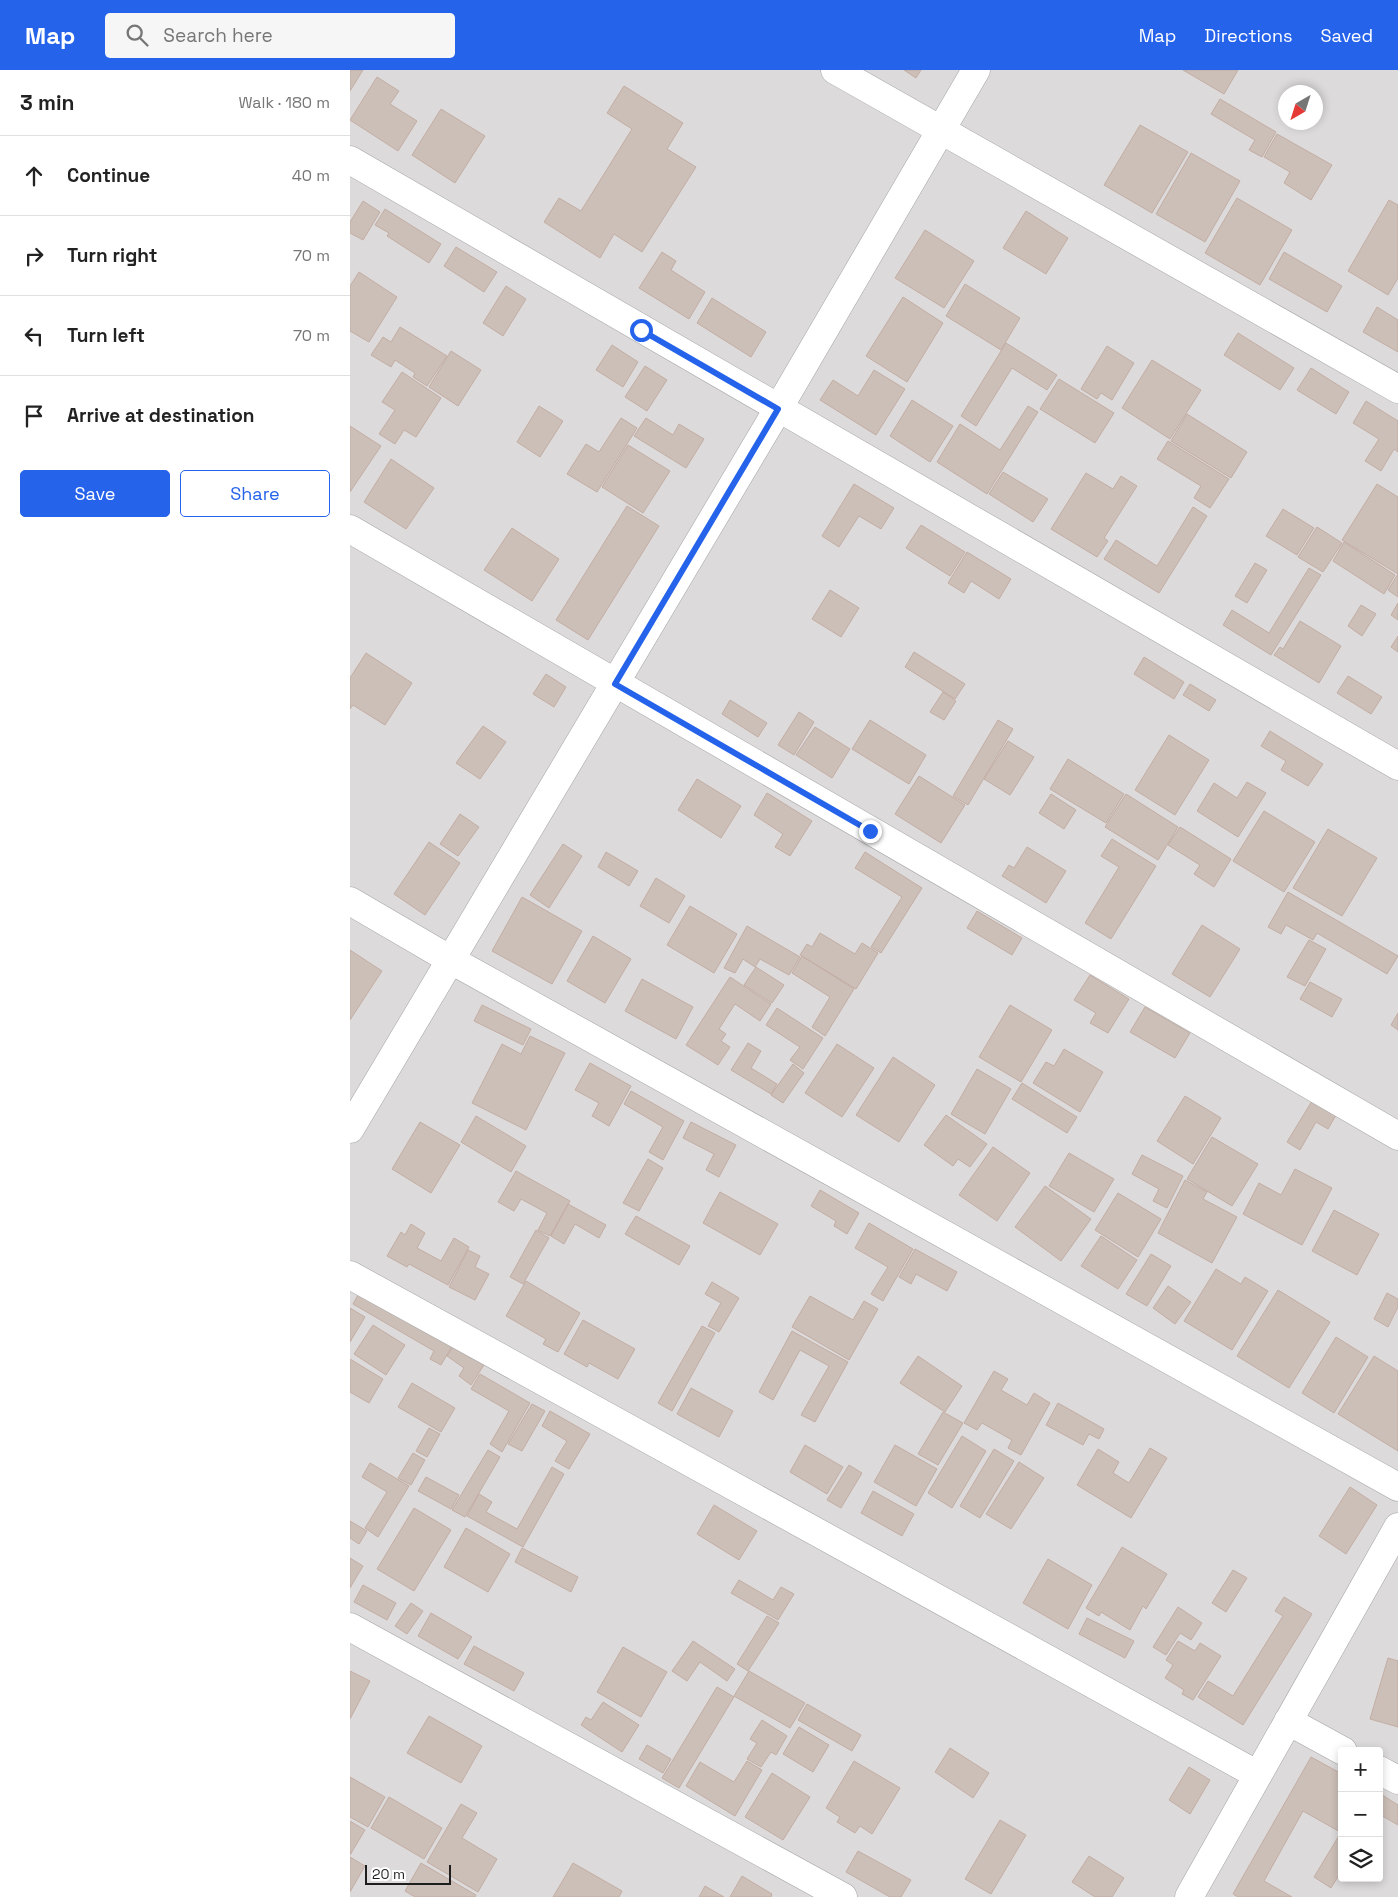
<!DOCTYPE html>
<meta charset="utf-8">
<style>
:root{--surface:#fff;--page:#f6f6f6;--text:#222;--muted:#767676;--line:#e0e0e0;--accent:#2563eb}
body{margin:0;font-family:"Space Grotesk",sans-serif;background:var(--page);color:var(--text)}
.controls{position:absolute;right:15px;bottom:15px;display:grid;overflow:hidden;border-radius:5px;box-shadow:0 2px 8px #0003}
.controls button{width:45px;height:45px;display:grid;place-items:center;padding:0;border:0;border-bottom:1px solid var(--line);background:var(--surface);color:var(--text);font:25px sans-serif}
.compass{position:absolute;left:928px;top:15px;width:45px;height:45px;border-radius:50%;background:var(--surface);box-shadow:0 2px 8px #0003;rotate:219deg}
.scale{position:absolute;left:15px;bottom:12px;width:86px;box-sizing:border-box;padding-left:5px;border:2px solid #1e1e1e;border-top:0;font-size:14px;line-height:18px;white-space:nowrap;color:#1e1e1e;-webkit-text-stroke:4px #fff;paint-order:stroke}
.stop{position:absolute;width:15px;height:15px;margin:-11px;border:4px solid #2563eb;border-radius:50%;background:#fff}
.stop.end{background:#2563eb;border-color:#fff;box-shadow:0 1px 5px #0008}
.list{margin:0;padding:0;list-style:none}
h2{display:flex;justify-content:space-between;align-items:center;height:65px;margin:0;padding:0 20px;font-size:21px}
h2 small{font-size:16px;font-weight:400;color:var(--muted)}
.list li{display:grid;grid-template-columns:32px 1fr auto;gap:15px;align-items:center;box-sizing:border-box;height:80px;padding:0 20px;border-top:1px solid var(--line)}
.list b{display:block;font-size:19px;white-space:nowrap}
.list em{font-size:16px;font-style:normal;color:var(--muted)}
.actions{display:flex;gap:10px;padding:15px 20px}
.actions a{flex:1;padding:11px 0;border:1px solid var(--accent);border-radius:5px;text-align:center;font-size:18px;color:var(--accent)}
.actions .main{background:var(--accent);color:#fff}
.icon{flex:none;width:28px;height:28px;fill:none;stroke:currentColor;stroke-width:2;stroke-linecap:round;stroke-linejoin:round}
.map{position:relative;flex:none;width:1048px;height:1827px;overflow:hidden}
header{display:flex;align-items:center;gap:30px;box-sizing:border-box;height:70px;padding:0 25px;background:var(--accent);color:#fff}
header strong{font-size:24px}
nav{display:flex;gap:28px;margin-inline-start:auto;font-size:18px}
.search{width:350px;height:45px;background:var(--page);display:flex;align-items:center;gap:12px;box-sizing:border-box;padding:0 18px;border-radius:5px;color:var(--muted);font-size:19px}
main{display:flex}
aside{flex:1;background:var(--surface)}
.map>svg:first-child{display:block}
</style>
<header>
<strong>Map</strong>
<div class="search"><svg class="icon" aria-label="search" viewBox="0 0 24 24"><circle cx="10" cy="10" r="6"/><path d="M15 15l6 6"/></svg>Search here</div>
<nav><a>Map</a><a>Directions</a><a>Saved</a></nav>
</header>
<main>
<aside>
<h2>3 min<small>Walk · 180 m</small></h2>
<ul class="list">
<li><svg class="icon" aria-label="ahead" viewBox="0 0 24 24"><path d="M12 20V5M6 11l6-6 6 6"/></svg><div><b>Continue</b></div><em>40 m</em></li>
<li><svg class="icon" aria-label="right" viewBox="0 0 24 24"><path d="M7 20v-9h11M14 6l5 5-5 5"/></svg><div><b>Turn right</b></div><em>70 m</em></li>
<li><svg class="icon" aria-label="left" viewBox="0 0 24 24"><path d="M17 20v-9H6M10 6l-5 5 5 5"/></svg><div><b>Turn left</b></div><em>70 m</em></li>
<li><svg class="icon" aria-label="arrive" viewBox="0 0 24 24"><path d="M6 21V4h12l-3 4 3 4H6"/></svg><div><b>Arrive at destination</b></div></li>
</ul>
<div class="actions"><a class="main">Save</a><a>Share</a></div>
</aside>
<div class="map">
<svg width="1048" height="1827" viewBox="0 0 1048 1827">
<rect width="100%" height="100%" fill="#f0eae2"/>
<!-- residential -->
<path fill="#dcdadb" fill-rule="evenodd" d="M0 0H1048V1827H0ZM936 22H966V52H936ZM992 1681H1029V1808H992Z"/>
<!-- building -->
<path fill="#ccbfb8" stroke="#c3ada3" d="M0 0H13L0 21Z
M554 0H571L566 8Z
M833 0H888L874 24Z
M27 7 49 21 40 34 67 51 48 81 0 50Z
M274 16 333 53 317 79 346 97 292 182 264 164 250 188 194 152 209 128 231 141 282 59 257 43Z
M870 29 926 62 912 87 899 80 905 70 861 44Z
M91 39 135 66 105 113 62 85Z
M790 55 838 82 802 143 754 115Z
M927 64 982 95 961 130 934 113 940 102 914 87Z
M841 83 890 111 855 172 806 144Z
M887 128 942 160 910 215 855 183Z
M1039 130 1048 135V208L1038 225 998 201Z
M13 131 30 142 13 170 0 163V152Z
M35 139 91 174 79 193 37 166 39 163 25 155Z
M676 141 718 168 696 204 653 178Z
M575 160 624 191 594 238 545 208Z
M106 177 147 202 134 222 94 196Z
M312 182 326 191 321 200 355 222 339 249 289 218Z
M934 182 992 216 977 242 919 209Z
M9 202 47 227 19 272 0 261V216Z
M615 214 670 248 651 280 596 246Z
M156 216 176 229 153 266 133 253Z
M553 227 593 253 557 312 516 286Z
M362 228 416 262 401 287 347 253Z
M1027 237 1048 250V282L1013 262Z
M50 257 97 286 77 316 63 307 65 303 45 290 41 297 21 285 33 267 41 272Z
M888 263 944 298 930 320 874 285Z
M656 273 707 305 697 320 662 298 626 356 611 346Z
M262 275 288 292 273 317 246 300Z
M757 276 784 293 762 330 751 323 747 329 731 319Z
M101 281 131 300 108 336 79 317Z
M802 290 851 320 820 369 772 338Z
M295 296 317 310 297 341 275 327Z
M961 298 999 322 986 344 947 320Z
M524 300 555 319 526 365 470 330 483 310 508 326Z
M52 302 91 328 66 367 54 360 45 374 29 364 45 340 32 332Z
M709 309 764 343 745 373 690 339Z
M562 330 603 356 580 392 540 366Z
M1016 331 1048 351V382L1044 379 1031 401 1015 391 1029 369 1003 353Z
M189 336 213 351 190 387 167 372Z
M678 336 688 342 637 424 587 392 610 354 650 380Z
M837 344 897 382 881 408 821 371Z
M271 348 287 358 247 422 217 404 236 374 249 382Z
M296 348 323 365 329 354 354 369 336 398 284 366Z
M0 356 31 376 0 422Z
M818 371 879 409 860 438 844 428 851 416 807 389Z
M278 375 320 401 293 443 252 417Z
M41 389 84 418 56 459 14 432Z
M653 402 698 429 683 452 639 424Z
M736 403 763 419 771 406 787 416 754 468 758 471 747 487 701 459Z
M504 414 544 438 531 459 509 446 489 477 472 466Z
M1027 414 1048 427V504L992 470Z
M277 436 309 456 238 570 206 550Z
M843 437 857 446 809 523 754 489 766 470 807 496Z
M933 439 964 458 947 485 916 466Z
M571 455 615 482 600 506 556 478Z
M967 457 992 473 973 502 948 487Z
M162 458 209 489 182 531 134 500Z
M994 472 1045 505 1034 524 983 491Z
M617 482 661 509 649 529 621 511 614 523 598 513Z
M905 493 917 500 897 533 885 526Z
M959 498 971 505 921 585 873 555 882 540 919 563Z
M1048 504V527L1038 520Z
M480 520 509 538 491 567 462 549Z
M1048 533V550L1041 545Z
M1011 535 1026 544 1012 566 998 556Z
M950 551 991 576 969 613 924 585 930 577 933 579Z
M1048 566V582L1041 577Z
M564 582 615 614 605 629 555 597Z
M16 583 62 613 35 655 3 635 0 639V608Z
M794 587 834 612 824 629 784 604Z
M196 604 216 617 204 637 183 624Z
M998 606 1032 627 1021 644 987 623Z
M840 614 866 630 859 641 833 625Z
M593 622 606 631 594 650 580 642Z
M380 630 417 653 408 667 372 644Z
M449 642 464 652 444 685 428 675Z
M520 650 576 685 559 714 502 679Z
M648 650 663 659 618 735 603 726Z
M133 656 156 672 130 709 106 693Z
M465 657 500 679 482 708 446 685Z
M920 661 973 694 958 716 931 700 936 691 911 676Z
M819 665 859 690 825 745 785 720Z
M658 671 684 687 660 725 634 709Z
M718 689 774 724 756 753 700 719Z
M569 706 615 735 591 773 545 744Z
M347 709 391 736 371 768 328 740Z
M897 712 916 723 888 767 847 741 864 713 887 728Z
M417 723 462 751 440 786 425 777 433 764 404 745Z
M701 724 726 740 714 759 689 743Z
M776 724 828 757 808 790 755 757Z
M914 741 965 772 934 822 883 791Z
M110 744 129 757 108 786 90 774Z
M830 757 881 789 864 817 844 804 850 795 818 775Z
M978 759 1027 788 992 846 943 818Z
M762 769 806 796 761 869 735 853 769 797 751 786Z
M79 772 110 793 75 845 44 824Z
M213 774 232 786 199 838 180 825Z
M677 777 716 801 696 833 652 806 659 795 664 798Z
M256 782 288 801 279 816 248 797Z
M515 782 572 818 531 883 521 877 552 827 505 798Z
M306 808 335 826 319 853 290 836Z
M938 822 1048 886 1037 904 967 863 963 870 936 855 931 864 918 857Z
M172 827 232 861 202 914 142 881Z
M340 836 387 864 364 903 317 875Z
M627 841 672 868 662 885 617 858Z
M852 855 890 879 860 927 822 904Z
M397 856 450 887 439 905 410 889 405 897 393 889 385 903 374 898Z
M470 863 505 884 512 873 528 883 506 919 450 885 457 874 462 877Z
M243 866 281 889 255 933 217 911Z
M959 870 976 879 955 916 937 907Z
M0 880 32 901 0 950Z
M452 886 504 919 475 966 462 957 480 927 442 903Z
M406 897 434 915 422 933 394 915Z
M740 905 779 929 758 963 740 953 746 943 724 930Z
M380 907 421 934 410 951 385 934 369 959 376 964 371 971 380 977 368 995 336 975Z
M292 909 343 937 326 969 275 941Z
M960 912 992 929 982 947 950 929Z
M132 935 181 959 173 975 124 951Z
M660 935 702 960 671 1012 629 987Z
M795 937 840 963 825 988 780 962Z
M427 938 473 968 453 999 440 990 450 977 416 955Z
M1048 943V960L1041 955Z
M180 966 215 983 176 1060 122 1033 152 974 171 984Z
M398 973 411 981 401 998 427 1014 421 1024 381 1000Z
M487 974 524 998 492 1047 455 1023Z
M714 979 753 1002 730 1042 683 1013 696 992 704 996Z
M543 987 585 1015 549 1072 506 1045Z
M240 993 281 1016 259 1056 242 1046 249 1033 225 1020Z
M443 994 454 1003 433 1033 421 1025Z
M627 999 661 1019 635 1064 601 1044Z
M672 1013 727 1047 717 1063 662 1029Z
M281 1021 334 1051 313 1090 299 1082 313 1057 274 1034Z
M835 1026 871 1048 843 1094 807 1071Z
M962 1031 986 1045 978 1059 966 1052 950 1080 937 1072Z
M596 1045 637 1074 620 1097 608 1089 603 1096 574 1075Z
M126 1046 176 1076 161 1102 111 1072Z
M70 1052 110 1075 81 1123 42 1099Z
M341 1052 386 1075 369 1107 356 1100 364 1084 333 1068Z
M862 1067 908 1094 882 1136 837 1109Z
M643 1077 680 1103 647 1151 609 1125Z
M719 1083 764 1109 744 1142 699 1116Z
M792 1085 833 1106 817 1138 803 1131 809 1119 782 1104Z
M298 1089 313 1098 289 1141 273 1133Z
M945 1099 982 1118 952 1175 893 1144 909 1113 931 1125Z
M166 1101 220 1131 200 1166 188 1160 197 1143 171 1129 164 1141 148 1132Z
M835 1110 857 1122 853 1129 887 1147 862 1193 808 1163Z
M695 1116 741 1149 711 1191 665 1157Z
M470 1120 509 1143 497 1164 484 1156 486 1151 461 1136Z
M370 1122 428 1154 410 1185 353 1153Z
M768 1123 811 1149 788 1187 745 1160Z
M218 1134 256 1155 249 1168 225 1154 214 1174 201 1166Z
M984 1140 1029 1164 1007 1205 962 1181Z
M286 1146 340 1176 329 1195 275 1164Z
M519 1153 563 1179 533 1231 521 1224 538 1197 505 1178Z
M61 1154 75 1163 67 1178 91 1191 104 1168 119 1177 98 1215 59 1194 57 1197 37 1186 51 1162 55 1165Z
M186 1160 199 1168 173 1214 160 1207Z
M751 1166 787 1190 768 1219 731 1196Z
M565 1179 607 1202 597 1221 566 1204 561 1214 549 1207Z
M118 1180 130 1186 125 1197 139 1204 125 1230 99 1217Z
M801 1184 821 1196 797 1236 776 1224Z
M866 1199 891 1214 895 1207 918 1221 882 1280 834 1251Z
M176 1211 230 1243 208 1282 193 1274 196 1269 156 1246Z
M362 1212 389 1228 369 1262 358 1256 371 1233 355 1224Z
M818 1216 841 1232 825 1254 803 1238Z
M928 1220 980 1252 939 1318 887 1286Z
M9 1223 102 1276 91 1295 80 1289 84 1281 3 1234Z
M1037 1223 1048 1229V1237L1038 1257 1024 1249Z
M460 1226 503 1250 514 1231 528 1239 499 1290 442 1257Z
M0 1238 15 1247 0 1272Z
M233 1250 285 1279 268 1309 239 1293 237 1297 214 1284Z
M23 1255 55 1275 36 1305 4 1284Z
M352 1256 365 1263 322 1341 308 1333Z
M442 1261 498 1292 465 1352 451 1345 479 1296 450 1280 423 1330 409 1322Z
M986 1267 1018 1287 984 1343 952 1323Z
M104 1275 134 1295 121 1315 109 1306 114 1298 97 1286Z
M568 1286 612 1316 595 1342 550 1313Z
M1024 1286 1048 1301V1381L988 1344Z
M0 1289 33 1309 19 1333 0 1322Z
M644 1301 658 1309 651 1320 677 1335 684 1323 700 1333 671 1385 658 1378 662 1370 632 1353 627 1360 614 1353Z
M130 1304 180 1333 152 1382 140 1374 159 1341 121 1319Z
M62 1313 105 1338 91 1362 48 1337Z
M341 1318 383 1341 369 1367 327 1344Z
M708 1333 754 1359 749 1369 739 1364 733 1375 696 1355Z
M182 1334 195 1341 172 1381 158 1374Z
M200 1341 240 1364 219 1399 205 1391 217 1371 192 1356Z
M593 1342 613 1353 588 1395 568 1384Z
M79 1358 90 1364 77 1387 66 1381Z
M612 1366 636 1381 602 1438 578 1423Z
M455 1375 493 1397 477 1424 440 1402Z
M545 1375 587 1399 566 1436 524 1412Z
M800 1378 817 1388 781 1448 727 1415 748 1379 769 1392 763 1403 779 1413Z
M644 1379 664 1391 630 1448 610 1436Z
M138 1380 150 1387 115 1447 102 1440Z
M63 1383 75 1390 61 1415 48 1408Z
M669 1392 694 1408 661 1459 636 1444Z
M20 1393 59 1416 28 1467 15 1458 37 1422 12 1407Z
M499 1395 512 1403 491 1438 477 1430Z
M202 1397 214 1404 173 1477 117 1446 129 1424 142 1432 136 1442 167 1459Z
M76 1407 109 1425 101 1439 68 1421Z
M1000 1417 1027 1435 996 1484 969 1466Z
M523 1421 564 1444 552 1466 511 1443Z
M364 1435 407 1461 389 1490 347 1464Z
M64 1438 101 1460 64 1521 27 1499Z
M0 1451 17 1461 9 1474 0 1468Z
M116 1458 160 1484 138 1522 94 1497Z
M772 1477 817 1504 796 1539 793 1536 780 1560 751 1542 749 1546 736 1538Z
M172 1478 228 1507 221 1522 165 1492Z
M0 1488 13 1496 0 1518Z
M698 1489 742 1515 718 1559 673 1533Z
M883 1500 897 1508 876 1542 862 1533Z
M389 1510 423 1530 431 1517 444 1524 428 1550 381 1523Z
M13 1515 46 1533 37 1550 4 1532Z
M934 1527 962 1544 893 1655 848 1627 858 1611 883 1626 933 1546 925 1541Z
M61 1533 73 1541 57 1564 45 1556Z
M828 1537 852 1553 841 1570 830 1563 816 1585 803 1577Z
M81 1543 122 1567 108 1589 68 1566Z
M417 1546 429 1553 398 1601 387 1594Z
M737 1548 784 1571 775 1588 729 1564Z
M343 1571 385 1599 377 1611 350 1592 337 1611 322 1601Z
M828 1571 845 1581 850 1573 871 1586 843 1630 832 1624 834 1620 815 1608 823 1595 816 1590Z
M124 1576 174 1603 164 1621 114 1594Z
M273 1577 317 1602 291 1647 247 1622Z
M1038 1588 1048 1591V1657L1020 1649Z
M0 1601 20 1611 0 1649Z
M399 1601 455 1633 440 1658 384 1626Z
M367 1617 384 1627 329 1718 312 1708Z
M253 1632 289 1655 272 1682 231 1655 236 1647 241 1650Z
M457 1634 511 1665 502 1681 448 1650Z
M79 1646 132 1676 111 1713 57 1683Z
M412 1650 437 1666 426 1685 421 1682 411 1697 397 1689 407 1673 400 1669Z
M449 1657 479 1675 463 1702 433 1684Z
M297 1675 321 1689 313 1703 289 1689Z
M600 1678 639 1703 623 1728 585 1702Z
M961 1687 992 1704V1763L953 1741 914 1811 942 1827H888L883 1824Z
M397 1691 412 1700 385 1746 336 1716 350 1692 384 1712Z
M504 1691 550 1718 522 1764 510 1756 505 1763 487 1752 490 1747 476 1738Z
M839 1697 860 1710 840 1744 819 1730Z
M422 1703 460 1727 433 1770 395 1747Z
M0 1707 35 1727 18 1757 0 1747Z
M1029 1723 1048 1735V1755L1029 1744Z
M39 1727 92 1758 74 1789 21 1758Z
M111 1734 127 1743 112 1768 147 1789 128 1822 77 1792Z
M650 1750 676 1765 641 1824 615 1809Z
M0 1751 15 1760 0 1785Z
M990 1764 992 1800 981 1818 964 1807Z
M508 1781 561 1810 551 1827H540L496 1802Z
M739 1786 774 1808 762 1827H745L722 1812Z
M0 1787 15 1796 0 1822Z
M71 1793 126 1825 125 1827H65L55 1821Z
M223 1793 272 1821 269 1827H203Z
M392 1806 422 1824 421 1827H380Z
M355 1816 374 1827H349Z"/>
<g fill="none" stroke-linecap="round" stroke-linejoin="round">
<!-- minor casing -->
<g stroke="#a5a5a5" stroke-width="29">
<path id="minor" d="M485 0 1048 319
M0 90 1048 696
M0 459 1048 1066
M0 831 101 890 1048 1417
M0 1059 428 339 626 0
M0 1205 908 1705
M0 1557 493 1827
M938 1651 993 1681
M1029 1700 1048 1710
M839 1827 1048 1457"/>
</g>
<!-- minor -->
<use href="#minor" stroke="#fff" stroke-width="28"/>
</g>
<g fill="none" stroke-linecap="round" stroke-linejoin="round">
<!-- route -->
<path stroke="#2563eb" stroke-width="6" d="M291 260 428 339 265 614 520 761"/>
</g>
</svg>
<div class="controls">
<button>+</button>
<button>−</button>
<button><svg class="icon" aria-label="layers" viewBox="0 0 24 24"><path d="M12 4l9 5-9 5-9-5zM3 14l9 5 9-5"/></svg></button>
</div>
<svg class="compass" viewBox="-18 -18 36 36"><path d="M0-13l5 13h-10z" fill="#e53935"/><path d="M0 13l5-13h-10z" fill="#767676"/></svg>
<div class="scale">20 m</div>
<div class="stop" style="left:291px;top:260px"></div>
<div class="stop end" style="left:520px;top:761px"></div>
</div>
</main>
